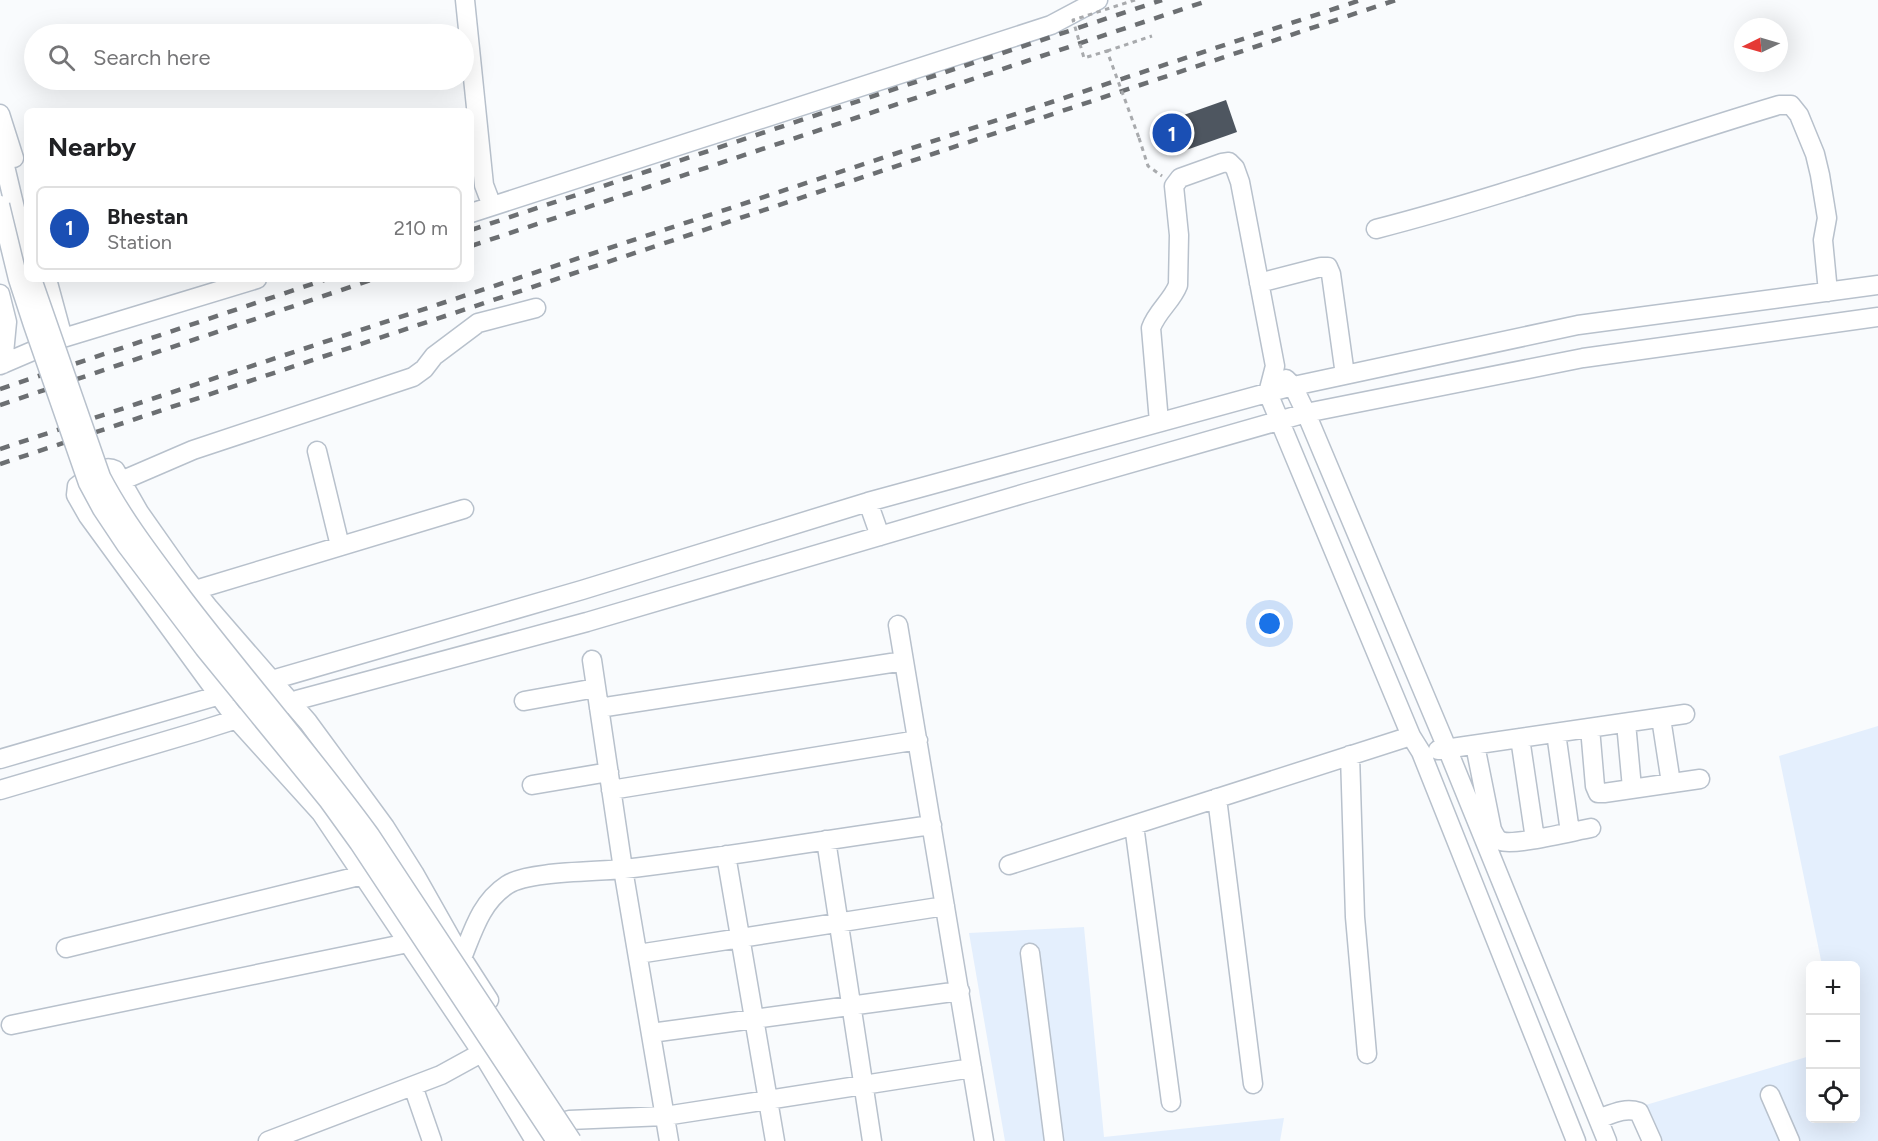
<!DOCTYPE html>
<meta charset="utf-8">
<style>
:root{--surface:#fff;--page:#f6f6f6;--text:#202124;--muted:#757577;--line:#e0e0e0;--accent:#0f766e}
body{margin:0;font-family:Figtree,sans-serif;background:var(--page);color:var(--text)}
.controls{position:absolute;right:18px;bottom:18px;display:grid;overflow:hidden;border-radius:9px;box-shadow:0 6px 24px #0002}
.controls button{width:54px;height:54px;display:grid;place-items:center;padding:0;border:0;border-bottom:2px solid var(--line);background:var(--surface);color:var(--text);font:30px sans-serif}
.compass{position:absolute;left:1734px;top:18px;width:54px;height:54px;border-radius:50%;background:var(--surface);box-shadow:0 6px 24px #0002;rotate:265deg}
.you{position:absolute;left:1270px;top:624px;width:21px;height:21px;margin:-15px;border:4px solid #fff;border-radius:50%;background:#1a73e8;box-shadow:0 0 0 9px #1a73e833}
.badge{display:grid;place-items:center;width:39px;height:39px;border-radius:50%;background:var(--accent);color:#fff;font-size:20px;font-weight:700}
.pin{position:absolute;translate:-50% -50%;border:3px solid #fff;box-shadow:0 2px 6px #0006}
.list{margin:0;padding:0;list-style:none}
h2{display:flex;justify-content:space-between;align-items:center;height:78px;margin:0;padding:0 24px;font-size:26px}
h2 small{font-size:20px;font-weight:400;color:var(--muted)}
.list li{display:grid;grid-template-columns:39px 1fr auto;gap:18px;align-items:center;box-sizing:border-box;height:84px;margin:0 12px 12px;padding:0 12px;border:2px solid var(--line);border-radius:9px}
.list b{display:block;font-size:22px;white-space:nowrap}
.list p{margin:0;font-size:20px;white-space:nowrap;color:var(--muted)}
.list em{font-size:20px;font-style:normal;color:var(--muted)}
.icon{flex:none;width:33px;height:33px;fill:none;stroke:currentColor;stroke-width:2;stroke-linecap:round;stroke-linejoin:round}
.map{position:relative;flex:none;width:1878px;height:1141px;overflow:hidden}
.search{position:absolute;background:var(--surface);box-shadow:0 6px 24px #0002;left:24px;top:24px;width:450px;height:66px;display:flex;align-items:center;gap:15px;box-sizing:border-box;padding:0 21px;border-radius:33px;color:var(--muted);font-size:22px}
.panel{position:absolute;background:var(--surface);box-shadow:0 6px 24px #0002;left:24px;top:108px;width:450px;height:174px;border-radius:9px}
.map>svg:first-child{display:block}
</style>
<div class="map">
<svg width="1878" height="1141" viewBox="0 0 1878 1141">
<rect width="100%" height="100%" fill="#f9fbfd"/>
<!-- built -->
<path fill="#e4effd" d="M1878 726V1141H1651L1639 1107 1810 1056V1118H1856V966L1822 965 1779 756Z
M1084 927 1104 1137 1284 1118 1280 1141H1005L969 933Z"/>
<!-- building -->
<path fill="#4e5660" d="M1226 100 1237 132 1175 154 1164 122Z"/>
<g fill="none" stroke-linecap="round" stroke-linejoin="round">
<!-- minor casing -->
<g stroke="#b8c1cc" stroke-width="21">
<path id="minor" d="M465 0 484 185 492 206
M0 114 14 158
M0 145 27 259
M471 213 1051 25 1098 0
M1376 229C1512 194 1645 145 1779 105H1791L1799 115 1815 154 1820 175 1827 218 1823 240 1828 292
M47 279 63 338
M1259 283 1321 267H1328L1331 274 1345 375
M0 294 7 322 3 364
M0 365 63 338 257 279
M1286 379 1293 386 1306 413 1447 748 1607 1141
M1159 422 1151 328C1157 311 1172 301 1178 285L1179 235 1174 186 1180 178 1222 163 1229 162 1235 168 1240 182 1275 366 1268 393 1411 736 1421 752 1576 1141
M317 451 340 546
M121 481 193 450 413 377 424 369 434 356 478 323 536 308
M868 502 880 536
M195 590 464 509
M898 625 984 1141
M592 660 623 869 669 1141
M524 701 596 688
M599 708 904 661
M1661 718 1671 783
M1626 723 1632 788
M1590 728 1595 786 1598 793H1604L1700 779
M1556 733 1570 832
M1520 738 1535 839
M1475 745 1492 830C1495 835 1496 839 1501 841 1514 846 1574 831 1591 828
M1438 750 1685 714
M1350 755 1355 917 1367 1054
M0 759 582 590 868 502 1289 387 1578 325 1878 285
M532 785 609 772
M0 790 196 732 297 700 587 622 1026 493 1306 413 1583 358 1878 317
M611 790 918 740
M1217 798 1253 1084
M1134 825 1171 1102
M826 840 872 1141
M726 855 775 1141
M1009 865 1411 736
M66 948 363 875
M1030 953 1054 1141
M638 954 945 906
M462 958C473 931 481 902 507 885 528 871 596 872 624 869 727 857 829 839 932 825
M489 1000 462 958 414 873 385 827 308 722 209 608 184 576 139 512 115 470C102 463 88 479 77 486L76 495 88 516 236 719 321 813 482 1053 535 1141
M11 1025 408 943
M651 1033 960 991
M413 1086 432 1141
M1770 1095 1790 1141
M1598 1119C1612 1114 1625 1107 1639 1112L1652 1141
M569 1120 665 1116 972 1068
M268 1141 441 1075 492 1047"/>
</g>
<!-- path -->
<path stroke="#a8aaad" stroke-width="3" stroke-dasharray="4.5 4.5" stroke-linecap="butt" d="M1107 51 1152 36
M1139 138 1148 166 1162 176"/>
<!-- minor -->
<use href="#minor" stroke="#fff" stroke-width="18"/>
<!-- rail -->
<path stroke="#6c6f72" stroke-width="4.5" stroke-dasharray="10 10" stroke-linecap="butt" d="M471 230 1162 0
M471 246 1210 0
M0 389 327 279
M0 405 374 279
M0 449 1361 0
M0 464 1396 0"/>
<!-- minor-bridge casing -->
<g stroke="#b8c1cc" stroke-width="21" stroke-linecap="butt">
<path id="minor-bridge" d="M0 205 18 279 33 325 88 483 102 509 126 545 204 648 328 800 359 843 556 1141
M32 279 101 477C124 521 154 559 183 598 244 678 311 754 370 835L572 1141"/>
</g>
<!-- path-bridge -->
<path stroke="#a8aaad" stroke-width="3" stroke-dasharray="4.5 4.5" stroke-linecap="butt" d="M1135 0 1073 20 1084 58 1107 51 1139 138"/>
<!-- minor-bridge -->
<use href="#minor-bridge" stroke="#fff" stroke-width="18"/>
</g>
</svg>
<div class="controls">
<button>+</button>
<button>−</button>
<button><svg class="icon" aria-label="locate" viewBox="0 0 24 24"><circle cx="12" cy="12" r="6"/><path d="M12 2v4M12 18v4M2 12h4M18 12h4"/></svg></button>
</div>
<svg class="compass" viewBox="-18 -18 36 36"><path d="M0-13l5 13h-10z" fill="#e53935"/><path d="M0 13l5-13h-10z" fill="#757577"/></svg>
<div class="you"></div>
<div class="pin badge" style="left:1172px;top:133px;background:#1a4fb4">1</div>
<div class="search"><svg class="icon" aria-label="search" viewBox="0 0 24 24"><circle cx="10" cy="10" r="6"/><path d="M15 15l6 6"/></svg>Search here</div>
<section class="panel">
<h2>Nearby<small></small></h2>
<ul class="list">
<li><span class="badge" style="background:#1a4fb4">1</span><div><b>Bhestan</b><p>Station</p></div><em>210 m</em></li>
</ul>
</section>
</div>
